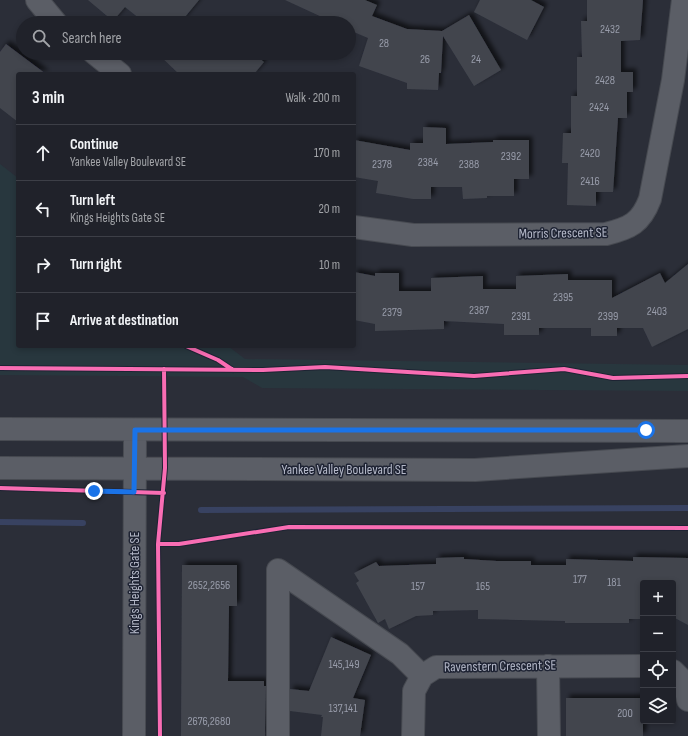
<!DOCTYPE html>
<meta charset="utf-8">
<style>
:root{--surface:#20222a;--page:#2d2f36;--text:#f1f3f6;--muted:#a2a4a8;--line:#3d3f47}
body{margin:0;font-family:"Sofia Sans Condensed",sans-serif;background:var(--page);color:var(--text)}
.controls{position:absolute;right:12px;bottom:12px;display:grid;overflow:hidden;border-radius:4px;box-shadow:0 2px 6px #0003}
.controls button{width:36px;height:36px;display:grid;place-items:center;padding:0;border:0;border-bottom:1px solid var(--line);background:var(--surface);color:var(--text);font:20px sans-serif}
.stop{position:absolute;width:12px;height:12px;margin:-9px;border:3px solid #1a73e8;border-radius:50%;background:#fff}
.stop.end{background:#1a73e8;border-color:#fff;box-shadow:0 1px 4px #0008}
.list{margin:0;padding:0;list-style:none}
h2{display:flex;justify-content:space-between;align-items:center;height:52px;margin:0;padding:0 16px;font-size:17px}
h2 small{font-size:13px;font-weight:400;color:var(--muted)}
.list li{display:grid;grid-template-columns:26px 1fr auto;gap:12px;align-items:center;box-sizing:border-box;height:56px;padding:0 16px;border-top:1px solid var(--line)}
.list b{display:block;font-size:15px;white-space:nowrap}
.list p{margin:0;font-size:13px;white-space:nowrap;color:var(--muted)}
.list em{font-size:13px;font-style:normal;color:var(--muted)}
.icon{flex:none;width:22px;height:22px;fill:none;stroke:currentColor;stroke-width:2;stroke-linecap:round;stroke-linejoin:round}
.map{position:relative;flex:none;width:688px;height:736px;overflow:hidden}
.search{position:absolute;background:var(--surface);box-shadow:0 2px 6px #0003;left:16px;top:16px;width:340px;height:44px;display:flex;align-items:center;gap:10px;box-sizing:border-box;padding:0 14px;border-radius:22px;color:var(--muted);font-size:15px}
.panel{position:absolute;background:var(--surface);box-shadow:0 2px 6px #0003;left:16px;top:72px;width:340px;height:276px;border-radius:4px}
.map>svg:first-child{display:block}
</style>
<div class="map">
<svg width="688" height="736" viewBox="0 0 688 736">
<defs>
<filter id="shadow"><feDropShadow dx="3.5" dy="-3.5" stdDeviation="2" flood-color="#0009"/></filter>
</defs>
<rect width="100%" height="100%" fill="#2b2e38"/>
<!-- green -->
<path fill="#28373e" d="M0 164 18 178V346H228L245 359 688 365V391L262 388 243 377 0 375Z"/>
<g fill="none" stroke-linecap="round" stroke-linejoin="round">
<!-- stream -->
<path stroke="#384261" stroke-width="6" d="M201 510 688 508
M0 522 83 523"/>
</g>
<!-- building -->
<path fill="#42454e" filter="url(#shadow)" d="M88 0H199L180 23H145L125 7 113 21Z
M285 0H365L377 5 372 16 407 29 442 31 469 15 501 70 474 86 443 36 441 73H439L438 90 407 89V83L359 66 368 38 349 30V23H335Z
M480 0H531L544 7 527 40 474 12Z
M587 0H643L640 40 621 41V72H633V92H627V118H618L613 192H596V206L567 205 568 163H562L563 133H571V96H577V57H582L581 21H587Z
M6 44 46 74H18V122L0 108V52Z
M157 53H253L264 62 254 74H179Z
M423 127 446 128V144L493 142V140H529V179H514V196H487V198L463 199 462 187H431V199H413L376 193 378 181 354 177V140L410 150V143H423Z
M688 264V329L652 347 643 328H617V336H591V328H539V335H504V324L444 321V329L375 331V324L354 320V272L375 276V273H399V291H431V278L483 276V289H516V276L568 274V280H612V298L660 273 665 283Z
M464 557V559L497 561H531V565H566V559L633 561V557L688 558V625L673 617V583H643V619H629V623H565V621L478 619V610L433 611V615L416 616 389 629 385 619 378 623 356 583 359 581 354 573 376 562 379 566 436 564V558Z
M182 565H237V606H229L228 681H264V686H266L265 736H181Z
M331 637 371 655 353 698 365 700 360 736H321L323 717H321L322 715 290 711V689L309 691Z
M566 698H643V736H566Z"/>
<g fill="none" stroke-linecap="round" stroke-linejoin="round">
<!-- minor casing -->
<g stroke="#474a51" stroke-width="24">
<path id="minor" d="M37 0 56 23
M94 53 120 74
M354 227 413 235 606 234C630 228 641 223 650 199L673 80 683 0
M0 429 688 431
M0 468 475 470 688 456
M548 666 549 736
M673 671 684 682 688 700
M134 736 135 430
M278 736V570L400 654 422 676
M413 736 414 691 422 676 436 667 643 666"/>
</g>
<!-- minor -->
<use href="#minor" stroke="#5b5e66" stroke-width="22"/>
<!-- cycleway casing -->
<g stroke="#1e2333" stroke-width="6">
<path id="cycleway" d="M186 346 218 360 233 370
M0 368 263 370 325 367 474 376 564 369 613 378 688 376
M0 488 164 493
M158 544H179L289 527 688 528
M160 736 158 544 165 468 164 369"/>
</g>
<!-- cycleway -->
<use href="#cycleway" stroke="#f96db3" stroke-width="4"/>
</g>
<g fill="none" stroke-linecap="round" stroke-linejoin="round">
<!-- route -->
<path stroke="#1a73e8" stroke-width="5" d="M94 491 134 492 135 430H646"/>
</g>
<g text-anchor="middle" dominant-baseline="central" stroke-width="3" stroke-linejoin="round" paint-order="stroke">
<!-- number labels -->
<g font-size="12" fill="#989caa">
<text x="610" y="29">2432</text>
<text x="384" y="43">28</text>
<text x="425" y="59">26</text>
<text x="476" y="59">24</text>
<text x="605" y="80">2428</text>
<text x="599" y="107">2424</text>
<text x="590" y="153">2420</text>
<text x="511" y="156">2392</text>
<text x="428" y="162">2384</text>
<text x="382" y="164">2378</text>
<text x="469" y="164">2388</text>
<text x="590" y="181">2416</text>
<text x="563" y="297">2395</text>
<text x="479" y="310">2387</text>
<text x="657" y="311">2403</text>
<text x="392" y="312">2379</text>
<text x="521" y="316">2391</text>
<text x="608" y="316">2399</text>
<text x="580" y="579">177</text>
<text x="614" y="582">181</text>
<text x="209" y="585">2652,2656</text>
<text x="418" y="586">157</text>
<text x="483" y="586">165</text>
<text x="344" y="664">145,149</text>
<text x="343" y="708">137,141</text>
<text x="625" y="713">200</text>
<text x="209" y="721">2676,2680</text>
</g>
<!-- street labels -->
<g font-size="14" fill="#b5b9c9" stroke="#1e2333">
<text transform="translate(563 233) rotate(-1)">Morris Crescent SE</text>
<text x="344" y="469">Yankee Valley Boulevard SE</text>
<text transform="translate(134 583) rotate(-90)">Kings Heights Gate SE</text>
<text transform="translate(500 666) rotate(-1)">Ravenstern Crescent SE</text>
</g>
</g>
</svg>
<div class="controls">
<button>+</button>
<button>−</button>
<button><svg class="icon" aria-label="locate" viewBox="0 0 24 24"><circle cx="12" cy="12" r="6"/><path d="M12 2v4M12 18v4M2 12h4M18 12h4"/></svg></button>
<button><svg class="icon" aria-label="layers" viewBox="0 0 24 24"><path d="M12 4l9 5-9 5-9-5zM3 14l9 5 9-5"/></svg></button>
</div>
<div class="stop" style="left:646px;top:430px"></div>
<div class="stop end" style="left:94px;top:491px"></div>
<div class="search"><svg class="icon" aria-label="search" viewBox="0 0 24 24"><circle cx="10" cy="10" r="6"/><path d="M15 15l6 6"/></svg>Search here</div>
<section class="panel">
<h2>3 min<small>Walk · 200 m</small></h2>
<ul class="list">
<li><svg class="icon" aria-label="ahead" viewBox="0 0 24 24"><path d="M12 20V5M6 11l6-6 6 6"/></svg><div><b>Continue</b><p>Yankee Valley Boulevard SE</p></div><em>170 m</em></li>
<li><svg class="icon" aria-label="left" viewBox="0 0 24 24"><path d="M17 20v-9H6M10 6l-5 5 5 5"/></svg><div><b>Turn left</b><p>Kings Heights Gate SE</p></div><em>20 m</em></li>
<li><svg class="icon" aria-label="right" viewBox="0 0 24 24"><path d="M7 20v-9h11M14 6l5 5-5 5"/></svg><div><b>Turn right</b></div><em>10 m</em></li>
<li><svg class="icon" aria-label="arrive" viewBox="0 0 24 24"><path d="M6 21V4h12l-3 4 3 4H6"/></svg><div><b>Arrive at destination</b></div></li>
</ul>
</section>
</div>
